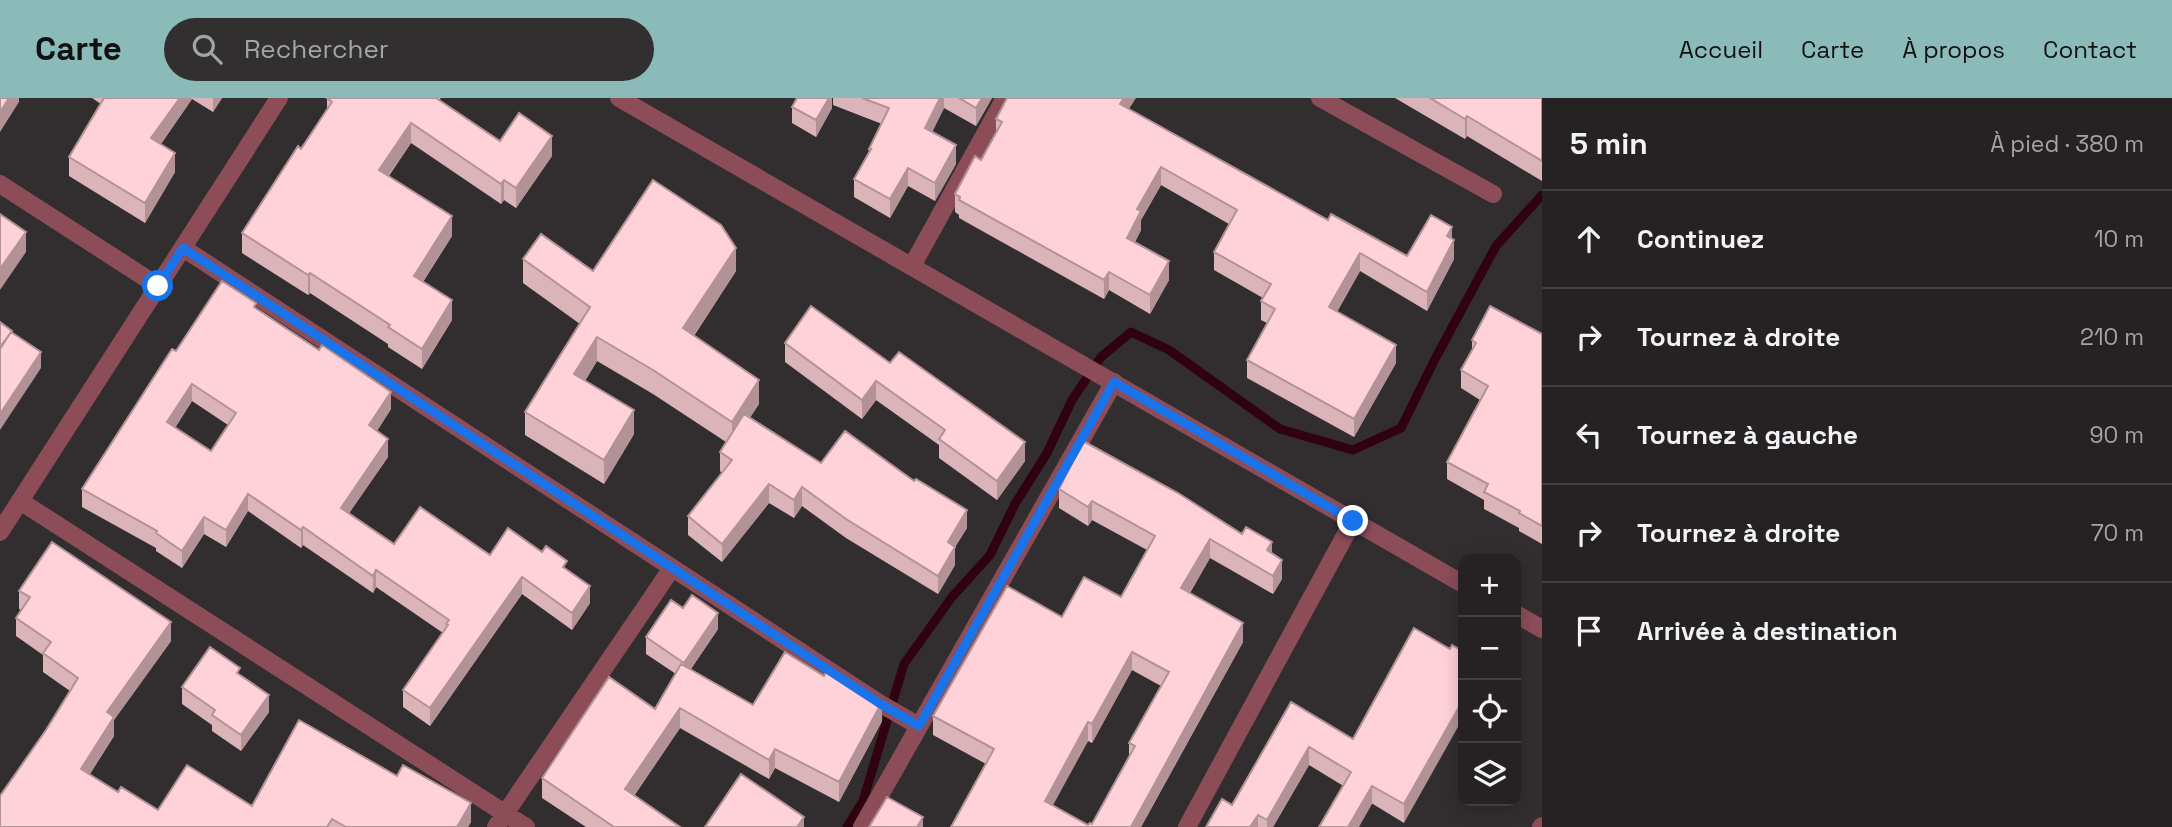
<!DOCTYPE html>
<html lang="fr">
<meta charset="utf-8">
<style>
:root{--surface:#262223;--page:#322f30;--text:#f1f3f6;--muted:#a4a4a6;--line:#423f41;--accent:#8bbbb9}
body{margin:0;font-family:"Space Grotesk",sans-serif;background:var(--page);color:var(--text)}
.controls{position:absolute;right:21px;bottom:21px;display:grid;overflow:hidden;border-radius:14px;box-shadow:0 4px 18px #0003}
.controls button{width:63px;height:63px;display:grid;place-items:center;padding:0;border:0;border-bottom:2px solid var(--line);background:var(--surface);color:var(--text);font:35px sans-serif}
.stop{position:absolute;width:21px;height:21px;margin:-16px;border:5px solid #1a73e8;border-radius:50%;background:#fff}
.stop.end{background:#1a73e8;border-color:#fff;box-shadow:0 2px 7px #0008}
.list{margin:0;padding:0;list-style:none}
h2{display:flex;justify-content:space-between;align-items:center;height:91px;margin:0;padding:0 28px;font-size:30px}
h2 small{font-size:23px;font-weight:400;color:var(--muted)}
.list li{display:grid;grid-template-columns:46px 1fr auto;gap:21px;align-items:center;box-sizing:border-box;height:98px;padding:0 28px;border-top:2px solid var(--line)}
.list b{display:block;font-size:26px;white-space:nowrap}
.list em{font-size:23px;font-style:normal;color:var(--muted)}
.icon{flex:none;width:38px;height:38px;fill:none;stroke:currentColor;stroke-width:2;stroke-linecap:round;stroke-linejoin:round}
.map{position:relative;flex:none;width:1542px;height:729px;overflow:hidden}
header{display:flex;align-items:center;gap:42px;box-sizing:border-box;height:98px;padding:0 35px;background:var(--accent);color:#111}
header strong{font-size:33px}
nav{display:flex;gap:38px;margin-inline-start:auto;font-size:24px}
.search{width:490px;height:63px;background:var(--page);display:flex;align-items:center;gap:18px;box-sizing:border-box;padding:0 24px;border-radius:38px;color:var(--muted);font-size:26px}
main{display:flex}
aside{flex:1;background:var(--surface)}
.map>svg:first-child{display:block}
</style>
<header>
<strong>Carte</strong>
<div class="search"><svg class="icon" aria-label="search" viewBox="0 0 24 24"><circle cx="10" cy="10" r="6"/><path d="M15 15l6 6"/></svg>Rechercher</div>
<nav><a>Accueil</a><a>Carte</a><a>À propos</a><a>Contact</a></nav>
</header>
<main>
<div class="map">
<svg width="1542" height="729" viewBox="0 0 1542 729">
<rect width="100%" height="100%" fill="#322e2f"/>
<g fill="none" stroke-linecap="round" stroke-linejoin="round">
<!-- stream -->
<path stroke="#30010f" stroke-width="9" d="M847 729 863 703 904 566 952 499 990 457 1015 406 1047 355 1072 302 1101 259 1131 234 1169 252 1280 331 1353 352 1401 330 1435 261 1496 148 1542 97"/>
<!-- minor -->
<path stroke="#8c4d59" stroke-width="18" d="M619 0 1463 486
M1320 0 1493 96
M0 86 158 188
M183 150 879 605 919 628
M912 168 1005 0
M20 403 526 729
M0 434 279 0
M1516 516 1542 531
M496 729 672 470
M862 729 1114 284
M1187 729 1353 423
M1541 729 1542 728"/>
</g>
<!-- wall -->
<path fill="#dbb4ba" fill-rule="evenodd" d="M92 0H222L213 14 192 1 161 46 175 74 145 125 69 78V59L101 6Z
M327 0H441L439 2 500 43 552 58 516 110 504 102 501 106 411 45 389 78 452 138 423 184 452 222 422 271 388 249V246L310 195 308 197 242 155V135L327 12Z
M832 0V10L816 39 792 25V9Z
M833 0H992L976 28 944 10 932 34 956 66 935 103 908 88 890 120 854 99V81L869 55V51L882 26 833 7Z
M1395 0H1542V83L1467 38 1465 41Z
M1129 11 1328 122 1407 158 1452 141 1454 161 1427 213 1360 173 1337 214 1396 265 1354 339 1247 280V262L1267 225 1261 222V203L1263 200 1214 172V154L1229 126 1161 87 1141 122V132L1135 144 1169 182 1150 216 1109 192 1104 201 959 120V117L955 114V96L981 62 996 35V21Z
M523 161 593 173H736L694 238 759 306 750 319 821 365 967 430 955 449V467L938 496 846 440 802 408 794 420 769 405 722 464 688 437V418L722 375 720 373V354L726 344 653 296 597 263 585 283 634 336 604 386 525 337V314L580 226 523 185Z
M256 211 391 311 377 333 388 359 349 415 394 446 490 457 567 472 590 505 572 532 522 496 430 628 403 609V592L443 535 376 489 373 495 303 447 301 450 248 413 226 449 204 436 182 470 156 453V450L82 409V391L176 253ZM192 303 228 327 211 353 175 330Z
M1542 236V446L1519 433V430L1484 411V402L1447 381V364L1480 302 1461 290V272L1472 253V242Z
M785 245 890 265 1025 363 997 402 939 360V347L876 302 862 321 785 264Z
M1059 391 1272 455 1282 481 1273 496 1210 460 1190 495 1243 544 1141 729H951L986 666 933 637V618L1062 519 1121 499 1147 452 1092 422 1088 428 1059 410ZM1132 572 1161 588 1129 645V659L1092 726 1088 727 1052 707 1088 643 1092 645Z
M19 493 171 543 114 622V638L90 676 118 694 158 712 252 708 471 724 468 729H0L46 632 70 593 43 574V557L16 538V520L21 512 19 511Z
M1414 530 1404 725 1309 667 1273 729H1206L1232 707 1291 604 1353 641Z
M718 531 691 571 753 607 882 623 839 704 775 670 769 681 680 630 634 698 680 729H586L542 700V680L655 611 676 576 646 556V539Z
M240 577 269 614 241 653 212 633V627L182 606V589Z"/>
<!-- shaded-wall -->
<path fill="#b29297" d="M9 0H19V4L0 34V14Z
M180 0H192V1L151 60V40Z
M213 0H222L213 14Z
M829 0H832V10L816 39V22Z
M940 0H944V10L925 48V30Z
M982 0H992L976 28V10Z
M1124 0H1136L1120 25V6Z
M1467 18V38L1465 41V21Z
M411 25V45L379 91V72Z
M552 38V58L516 110V90Z
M956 47V66L935 103V85Z
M175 55V74L145 125V105Z
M1161 69V87L1141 122V132L1127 158V140L1137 111Z
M908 70V88L890 120V101Z
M504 82V102L501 106V86Z
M452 118V138L414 198V178Z
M1452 129V147L1454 142V161L1427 213V194L1447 138Z
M26 134V154L0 192V171Z
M736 150V173L683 254V230Z
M1360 155V173L1329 228V209Z
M1169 163V182L1150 216V197Z
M1109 174V192L1104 201V182Z
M310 175V195L308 197V177Z
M452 202V222L422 271V251Z
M597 239V263L574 300V276Z
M1396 247V265L1354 339V321Z
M41 254V270L0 332V316Z
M759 282V306L732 348V324Z
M876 283V302L862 321V302Z
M192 286V303L167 342V324Z
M391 294V311L369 345V327Z
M634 312V336L604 386V362Z
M388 341V359L341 427V410Z
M1025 344V363L997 402V383Z
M769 386V405L722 464V446Z
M802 389V408L794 420V402Z
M248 396V413L226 449V432Z
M1092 403V422L1088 428V409Z
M967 412V430L955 449V467L938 496V478L948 444Z
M204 419V436L182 470V453Z
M303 429V447L301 450V432Z
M1210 441V460L1181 509V490Z
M1272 444V463L1267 452Z
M1282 462V481L1273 496V478Z
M376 472V489L373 495V478Z
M522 479V496L430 628V610Z
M590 488V505L572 532V515Z
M718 515V531L684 581V565Z
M171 524V543L114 622V638L81 689V671L107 614Z
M1243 525V544L1141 729H1131Z
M1132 554V572L1092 645V626Z
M269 597V614L241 653V637Z
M1463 602V620L1404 725V706Z
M882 604V623L839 704V684Z
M680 610V630L625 711V691Z
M1088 624V643L1045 722V703Z
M1309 649V667L1273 729H1267V722Z
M775 651V670L769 681V662Z
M1372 688V706L1359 729H1348Z
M471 705V724L468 729H457Z
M1258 717V729H1250Z
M804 719V729H797Z
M923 719V729H917Z"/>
<!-- building -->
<path fill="#ffd1d8" stroke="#b29297" stroke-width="2" fill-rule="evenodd" d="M0 0H9L0 14Z
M104 0H180L151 40 175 55 145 105 69 59Z
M327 0H436L500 43 519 15 552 38 516 90 504 82 501 86 411 25 379 72 452 118 414 178 452 202 422 251 388 229 390 227 310 175 308 177 242 135 298 48 301 51 332 4Z
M797 0H829L816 22 792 9Z
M862 0H940L925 30 956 47 935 85 908 70 890 101 854 81 871 51H869L889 10Z
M959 0H982L976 10Z
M1007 0H1124L1120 6 1328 122 1331 116 1407 158 1431 117 1452 129 1447 138 1454 142 1427 194 1360 155 1329 209 1396 247 1354 321 1247 262 1275 211 1261 203 1271 186 1214 154 1237 112 1161 69 1137 111 1141 113 1127 140 1169 163 1150 197 1109 174 1104 182 959 102 960 99 955 96 975 58 981 62 1002 24 996 21Z
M1430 0H1542V63L1467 18 1465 21Z
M653 82 721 127 736 150 683 230 759 282 732 324 653 272 597 239 574 276 634 312 604 362 525 314 590 209 523 161 541 136 593 173Z
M0 116 26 134 0 171Z
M222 183 256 205 254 209 319 252 322 247 391 294 369 327 388 341 341 410 394 446 420 409 490 457 508 430 542 454 546 448 567 463 563 469 590 488 572 515 522 479 430 610 403 592 448 527 446 526 449 522 376 472 373 478 303 429 301 432 248 396 226 432 204 419 182 453 156 435 157 433 82 391 172 251 176 253ZM192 286 236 315 211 353 167 324Z
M811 208 890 265 899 254 1025 344 997 383 939 341 945 332 876 283 862 302 785 245Z
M1490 208 1542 236V428L1519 415 1520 413 1484 394 1488 386 1447 364 1488 288 1461 272 1476 245 1472 242Z
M0 224 12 233 0 249Z
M11 234 41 254 0 316V251Z
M744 316 821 365 845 333 914 383 916 381 967 412 948 444 955 449 938 478 846 421 802 389 794 402 769 386 722 446 688 418 732 362 720 354Z
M1083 343 1178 395 1242 436 1246 429 1272 444 1267 452 1282 462 1273 478 1210 441 1181 490 1243 525 1131 729H951L994 651 933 618 1007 488 1062 519 1084 479 1121 499 1155 438 1092 403 1088 409 1059 391ZM1132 554 1169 574 1129 645 1135 648 1092 726 1090 725 1088 727 1045 703 1088 624 1092 626Z
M52 444 171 524 107 614 114 619 81 671 118 694 121 689 158 712 187 667 252 708 299 622 397 678 403 667 471 705 457 729H346L332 721 327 729H0V698L46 632 78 580 43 555 51 544 16 520 30 499 19 493Z
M692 497 718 515 684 565 646 539 671 502 683 510Z
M1414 530 1450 551 1452 547 1463 553V602L1404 706 1372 688 1348 729H1319L1351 674 1309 649 1267 722 1258 717 1250 729H1206L1222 701 1232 707 1291 604 1353 641Z
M210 549 240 570 237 575 269 597 241 637 212 617 215 612 182 589Z
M785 554 824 578 826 574 882 604 839 684 775 651 769 662 680 610 625 691 680 729H614L542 680 609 579 655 611 681 566 753 607Z
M741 676 804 719 797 729H705Z
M887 699 923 719 917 729H869Z"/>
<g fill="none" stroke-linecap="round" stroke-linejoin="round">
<!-- route -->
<path stroke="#1a73e8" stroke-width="9" d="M158 188 183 150 879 605 919 628 1114 284 1353 423"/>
</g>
</svg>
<div class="controls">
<button>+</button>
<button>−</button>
<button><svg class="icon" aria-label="locate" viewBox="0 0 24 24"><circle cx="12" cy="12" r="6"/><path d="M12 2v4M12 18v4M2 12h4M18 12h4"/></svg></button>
<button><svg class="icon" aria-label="layers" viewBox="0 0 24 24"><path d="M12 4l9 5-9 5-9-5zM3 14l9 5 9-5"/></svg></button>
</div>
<div class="stop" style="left:158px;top:188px"></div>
<div class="stop end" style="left:1353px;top:423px"></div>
</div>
<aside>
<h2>5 min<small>À pied · 380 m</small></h2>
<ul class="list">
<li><svg class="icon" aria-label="ahead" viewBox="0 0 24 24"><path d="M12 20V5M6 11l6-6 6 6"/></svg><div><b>Continuez</b></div><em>10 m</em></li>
<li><svg class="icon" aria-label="right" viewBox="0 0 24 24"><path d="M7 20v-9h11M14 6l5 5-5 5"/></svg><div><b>Tournez à droite</b></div><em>210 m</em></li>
<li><svg class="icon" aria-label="left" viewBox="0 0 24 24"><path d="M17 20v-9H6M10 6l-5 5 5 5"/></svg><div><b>Tournez à gauche</b></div><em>90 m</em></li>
<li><svg class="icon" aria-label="right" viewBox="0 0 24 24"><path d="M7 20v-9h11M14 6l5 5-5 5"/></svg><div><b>Tournez à droite</b></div><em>70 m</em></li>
<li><svg class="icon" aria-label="arrive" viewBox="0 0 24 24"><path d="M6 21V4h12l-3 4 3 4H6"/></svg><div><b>Arrivée à destination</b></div></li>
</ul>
</aside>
</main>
